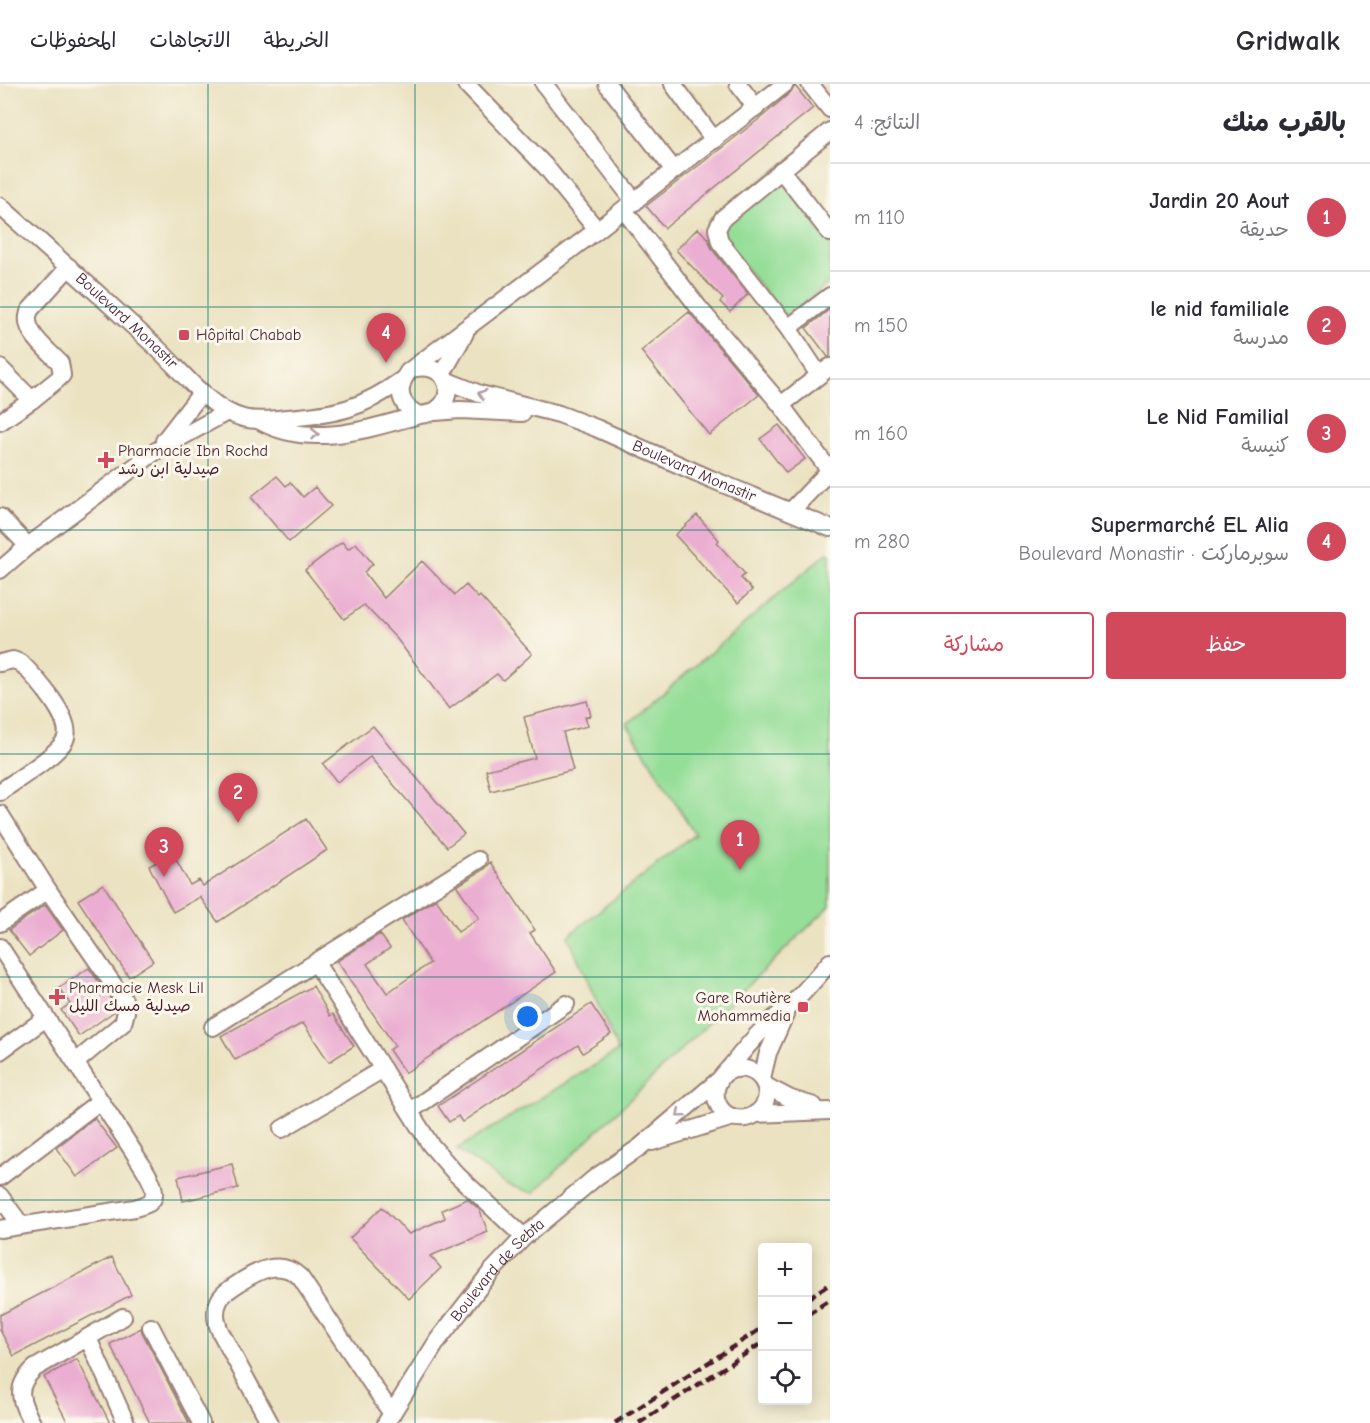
<!DOCTYPE html>
<html lang="ar">
<meta charset="utf-8">
<style>
:root{--surface:#fff;--page:#f2f2f3;--text:#2b2b33;--muted:#7c7c81;--line:#e1e1e2;--accent:#d1495b}
body{margin:0;font-family:"Comic Neue","Playpen Sans Arabic",sans-serif;background:var(--page);color:var(--text);direction:rtl}
.controls{position:absolute;right:18px;bottom:18px;display:grid;overflow:hidden;border-radius:6px;box-shadow:0 3px 15px #0003}
.controls button{width:54px;height:54px;display:grid;place-items:center;padding:0;border:0;border-bottom:2px solid var(--line);background:var(--surface);color:var(--text);font:30px sans-serif}
.you{position:absolute;left:528px;top:933px;width:21px;height:21px;margin:-15px;border:4px solid #fff;border-radius:50%;background:#1a73e8;box-shadow:0 0 0 9px #1a73e833}
.badge{display:grid;place-items:center;width:39px;height:39px;border-radius:50%;background:var(--accent);color:#fff;font-size:20px;font-weight:700}
.pin{position:absolute;translate:-50% -50px;filter:drop-shadow(0 2px 3px #0008)}
.pin::after{content:'';position:absolute;top:32px;width:21px;height:18px;background:inherit;clip-path:polygon(0 0,100% 0,50% 100%)}
.list{margin:0;padding:0;list-style:none}
h2{display:flex;justify-content:space-between;align-items:center;height:78px;margin:0;padding:0 24px;font-size:26px}
h2 small{font-size:20px;font-weight:400;color:var(--muted)}
.list li{display:grid;grid-template-columns:39px 1fr auto;gap:18px;align-items:center;box-sizing:border-box;height:108px;padding:0 24px;border-top:2px solid var(--line)}
.list b{display:block;font-size:22px;white-space:nowrap}
.list p{margin:0;font-size:20px;white-space:nowrap;color:var(--muted)}
.list em{font-size:20px;font-style:normal;color:var(--muted)}
.actions{display:flex;gap:12px;padding:18px 24px}
.actions a{flex:1;padding:14px 0;border:2px solid var(--accent);border-radius:6px;text-align:center;font-size:21px;color:var(--accent)}
.actions .main{background:var(--accent);color:#fff}
.icon{flex:none;width:33px;height:33px;fill:none;stroke:currentColor;stroke-width:2;stroke-linecap:round;stroke-linejoin:round}
.map{position:relative;flex:none;width:830px;height:1339px;overflow:hidden;direction:ltr}
header{display:flex;align-items:center;gap:36px;box-sizing:border-box;height:84px;padding:0 30px;background:var(--surface);border-bottom:2px solid var(--line)}
header strong{font-size:28px}
nav{display:flex;gap:33px;margin-inline-start:auto;font-size:21px}
main{display:flex}
aside{flex:1;background:var(--surface)}
.map>svg:first-child{display:block}
</style>
<header>
<strong>Gridwalk</strong>
<nav><a>الخريطة</a><a>الاتجاهات</a><a>المحفوظات</a></nav>
</header>
<main>
<aside>
<h2>بالقرب منك<small>النتائج: 4</small></h2>
<ul class="list">
<li><span class="badge">1</span><div><b>Jardin 20 Aout</b><p>حديقة</p></div><em>110 m</em></li>
<li><span class="badge">2</span><div><b>le nid familiale</b><p>مدرسة</p></div><em>150 m</em></li>
<li><span class="badge">3</span><div><b>Le Nid Familial</b><p>كنيسة</p></div><em>160 m</em></li>
<li><span class="badge">4</span><div><b>Supermarché EL Alia</b><p>سوبرماركت · Boulevard Monastir</p></div><em>280 m</em></li>
</ul>
<div class="actions"><a class="main">حفظ</a><a>مشاركة</a></div>
</aside>
<div class="map">
<svg width="830" height="1339" viewBox="0 0 830 1339">
<rect width="100%" height="100%" fill="#fbf7ec"/>
<filter id="ink" filterUnits="userSpaceOnUse"><feTurbulence type="fractalNoise" baseFrequency=".0167" numOctaves="2"/><feDisplacementMap in="SourceGraphic" scale="12" xChannelSelector="R" yChannelSelector="G"/><feConvolveMatrix kernelMatrix="1 2 1 2 8 2 1 2 1" color-interpolation-filters="sRGB"/></filter>
<filter id="wash" filterUnits="userSpaceOnUse"><feTurbulence type="fractalNoise" baseFrequency=".008" numOctaves="4" result="noise"/><feDisplacementMap in="SourceGraphic" scale="24" xChannelSelector="R" yChannelSelector="G"/><feGaussianBlur stdDeviation="1.35" result="paint"/><feColorMatrix in="noise" values="0 0 0 0 0 0 0 0 0 0 0 0 0 0 0 0 0 1.4 0 .05"/><feComposite in="paint" operator="in"/></filter>
<g filter="url(#wash)">
<rect width="100%" height="100%" fill="#ebe2c1"/>
<!-- green -->
<path fill="#95de98" stroke="#707e62" stroke-width="1.5" d="M783 80 830 138V198L786 234 708 137Z
M827 469 830 470V822L533 1109 508 1101 457 1065 618 967 568 852 695 750 627 640Z"/>
<g id="blocks">
<!-- building -->
<path fill="#ebaed2" d="M795 2 813 24 665 144 646 122 763 32 791 8Z
M698 144 708 155 712 165 748 210 730 228 720 218 723 215 676 166Z
M830 225V273H828L806 244Z
M689 228 759 311 709 351 641 267Z
M779 341 805 375 786 389 760 355Z
M277 392 286 402 290 398 303 413 315 403 331 422 289 458 251 413Z
M697 431 719 456 717 459 745 490 741 494 752 506 738 519 675 451Z
M342 458 348 465 356 459 373 480 364 488 384 514 422 477 455 511 466 501 478 514 480 512 532 570 503 596 497 590 449 625 397 555 364 521 344 535 305 486Z
M587 617 591 632 585 633 588 642 563 648 573 686 491 707 486 686 535 674 524 633Z
M373 642 464 750 447 763 370 673 337 698 323 680Z
M306 735 327 766 218 838 200 813 173 828 149 782 173 770 190 801 199 796 203 802Z
M490 778 535 846 530 849 556 888 405 989 389 966 395 962 337 877 380 850 390 864 367 880 387 909 430 879 402 836 436 815 458 848 479 834 457 802 484 785Z
M103 800 153 877 129 893 78 816Z
M45 821 63 846 29 872 9 846Z
M89 884 114 920 115 927 79 952 61 926 70 920 59 904Z
M313 902 330 932 333 930 354 962 329 978 303 939 235 976 221 952Z
M591 920 611 950 583 969 578 961 462 1038 458 1032 449 1038 438 1022Z
M94 1034 117 1064 77 1093 56 1064Z
M232 1080 238 1104 183 1117 178 1093Z
M467 1115 479 1125 488 1148 430 1172 441 1184 409 1215 350 1154 382 1123 409 1150 445 1134 442 1126Z
M112 1173 131 1211 14 1272 0 1246V1231Z
M141 1244 142 1248 189 1339H150L110 1260Z
M77 1275 110 1339H68L44 1293Z"/>
</g>
</g>
<g filter="url(#ink)">
<use href="#blocks" fill-opacity="0" stroke="#9a8076" stroke-width="1.5"/>
<g fill="none" stroke-linecap="round" stroke-linejoin="round">
<!-- minor casing -->
<g stroke="#9a8076" stroke-width="20">
<g id="minor">
<path d="M466 0 546 83 597 146"/>
<path d="M544 0 635 118"/>
<path d="M607 0 674 86"/>
<path d="M673 0 714 56"/>
<path d="M738 0 756 24"/>
<path d="M810 0 830 25"/>
<path d="M781 86 830 149"/>
<path id="s1" d="M0 122C52 168 104 215 156 263 181 286 209 325 243 334 258 338 273 335 288 334 337 330 361 325 402 296"/>
<path d="M624 126 699 224 781 321 830 387"/>
<path d="M788 244 830 212"/>
<path d="M0 284 32 316 0 338"/>
<path d="M416 284C456 278 459 329 419 331 400 322 395 306 408 288L597 146 785 0"/>
<path d="M442 290 465 249"/>
<path d="M819 291 788 244 720 158 717 145 723 134 830 47"/>
<path id="s2" d="M445 296 480 310 559 330 596 344 711 395 830 444"/>
<path d="M32 316 58 295 62 291 60 279C47 265 20 246 30 226L69 183"/>
<path d="M781 321 830 283"/>
<path d="M435 328 460 326 522 329"/>
<path d="M260 337C310 365 368 345 419 331"/>
<path d="M164 357 202 308"/>
<path d="M791 427 830 386"/>
<path d="M0 433 28 462"/>
<path d="M0 486 28 462 156 367 227 328"/>
<path d="M0 579 13 576 21 579C35 593 75 636 65 656 57 672 16 696 0 708"/>
<path d="M0 730 48 806 124 916 126 928 123 939 76 978"/>
<path d="M0 839 48 806"/>
<path d="M0 863 135 1070C141 1081 164 1108 149 1119 145 1121 139 1123 135 1124L0 1145"/>
<path d="M316 879 430 1060 456 1090 524 1153"/>
<path d="M213 943 478 776"/>
<path d="M0 967 46 934"/>
<path d="M725 989C758 971 783 1013 754 1031 748 1035 739 1035 732 1033 718 1028 712 1012 718 999 721 992 727 987 732 981 742 968 753 955 765 943 774 934 784 927 793 919 806 906 818 892 830 878"/>
<path d="M762 994 768 969 785 931"/>
<path d="M766 1002 791 1015 814 1022"/>
<path d="M410 1027 566 920"/>
<path d="M755 1030 830 1027"/>
<path d="M282 1045 383 985"/>
<path d="M652 1058 733 1033"/>
<path d="M0 1093 100 1017"/>
<path d="M0 1112 21 1141"/>
<path d="M151 1243 201 1339"/>
<path d="M88 1254 126 1339"/>
<path d="M32 1339C20 1316 14 1303 35 1284L123 1233"/>
<path d="M270 1339 221 1249C216 1239 214 1227 219 1217 222 1210 230 1205 236 1201 256 1187 280 1174 300 1193L392 1330"/>
<path id="s3" d="M386 1339 438 1256 491 1188 524 1153 596 1093 640 1063 719 996"/>
</g>
</g>
<!-- minor -->
<use href="#minor" stroke="#fff" stroke-width="16"/>
<!-- rail -->
<path stroke="#4a1f2b" stroke-width="4.5" stroke-dasharray="9 4.5" stroke-linecap="butt" d="M808 1214 830 1200
M808 1230 830 1216
M615 1339 762 1244
M639 1339 762 1259"/>
</g>
<!-- one-way arrows -->
<defs><path id="oneway-chevron" d="M-2-3.5L2.5 0L-2 3.5" fill="none" stroke-width="1.6" stroke-linecap="round" stroke-linejoin="round" transform="scale(1.5)"/></defs>
<g stroke="#ae9aa0">
<use href="#oneway-chevron" transform="translate(482 310) rotate(-162)"/>
<use href="#oneway-chevron" transform="translate(315 350) rotate(1)"/>
<use href="#oneway-chevron" transform="translate(680 1030) rotate(140)"/>
</g>
</g>
<!-- grid -->
<path fill="none" stroke="#0f766e" stroke-width="1.5" stroke-opacity="0.55" d="M208 0V1339M415 0V1339M622 0V1339M0 223H830M0 446H830M0 670H830M0 893H830M0 1116H830"/>
<!-- markers -->
<g fill="#d1495b" stroke="#fbf7ec" stroke-width="2">
<rect x="178" y="245" width="12" height="12" rx="3"/>
<path d="M103 367h6v6h6v6h-6v6h-6v-6h-6v-6h6z"/>
<path d="M54 904h6v6h6v6h-6v6h-6v-6h-6v-6h6z"/>
<rect x="797" y="917" width="12" height="12" rx="3"/>
</g>
<g text-anchor="middle" dominant-baseline="central" stroke-width="6" stroke-linejoin="round" paint-order="stroke">
<!-- street labels -->
<g font-size="16" fill="#4a1f2b" stroke="#fbf7ec">
<text stroke="none"><textPath href="#s1" startOffset="171">Boulevard Monastir</textPath></text>
<text stroke="none"><textPath href="#s2" startOffset="266">Boulevard Monastir</textPath></text>
<text stroke="none"><textPath href="#s3" startOffset="190">Boulevard de Sebta</textPath></text>
</g>
<!-- poi labels -->
<g font-size="16" fill="#4a1f2b" stroke="#fbf7ec" text-anchor="start">
<text x="196" y="251">Hôpital Chabab</text>
<text x="118" y="367">Pharmacie Ibn Rochd<tspan x="118" dy="18">صيدلية ابن رشد</tspan></text>
<text x="69" y="904">Pharmacie Mesk Lil<tspan x="69" dy="18">صيدلية مسك الليل</tspan></text>
<text x="791" y="914" text-anchor="end">Gare Routière<tspan x="791" dy="18">Mohammedia</tspan></text>
</g>
</g>
</svg>
<div class="controls">
<button>+</button>
<button>−</button>
<button><svg class="icon" aria-label="locate" viewBox="0 0 24 24"><circle cx="12" cy="12" r="6"/><path d="M12 2v4M12 18v4M2 12h4M18 12h4"/></svg></button>
</div>
<div class="you"></div>
<div class="pin badge" style="left:740px;top:786px">1</div>
<div class="pin badge" style="left:238px;top:739px">2</div>
<div class="pin badge" style="left:164px;top:793px">3</div>
<div class="pin badge" style="left:386px;top:279px">4</div>
</div>
</main>
